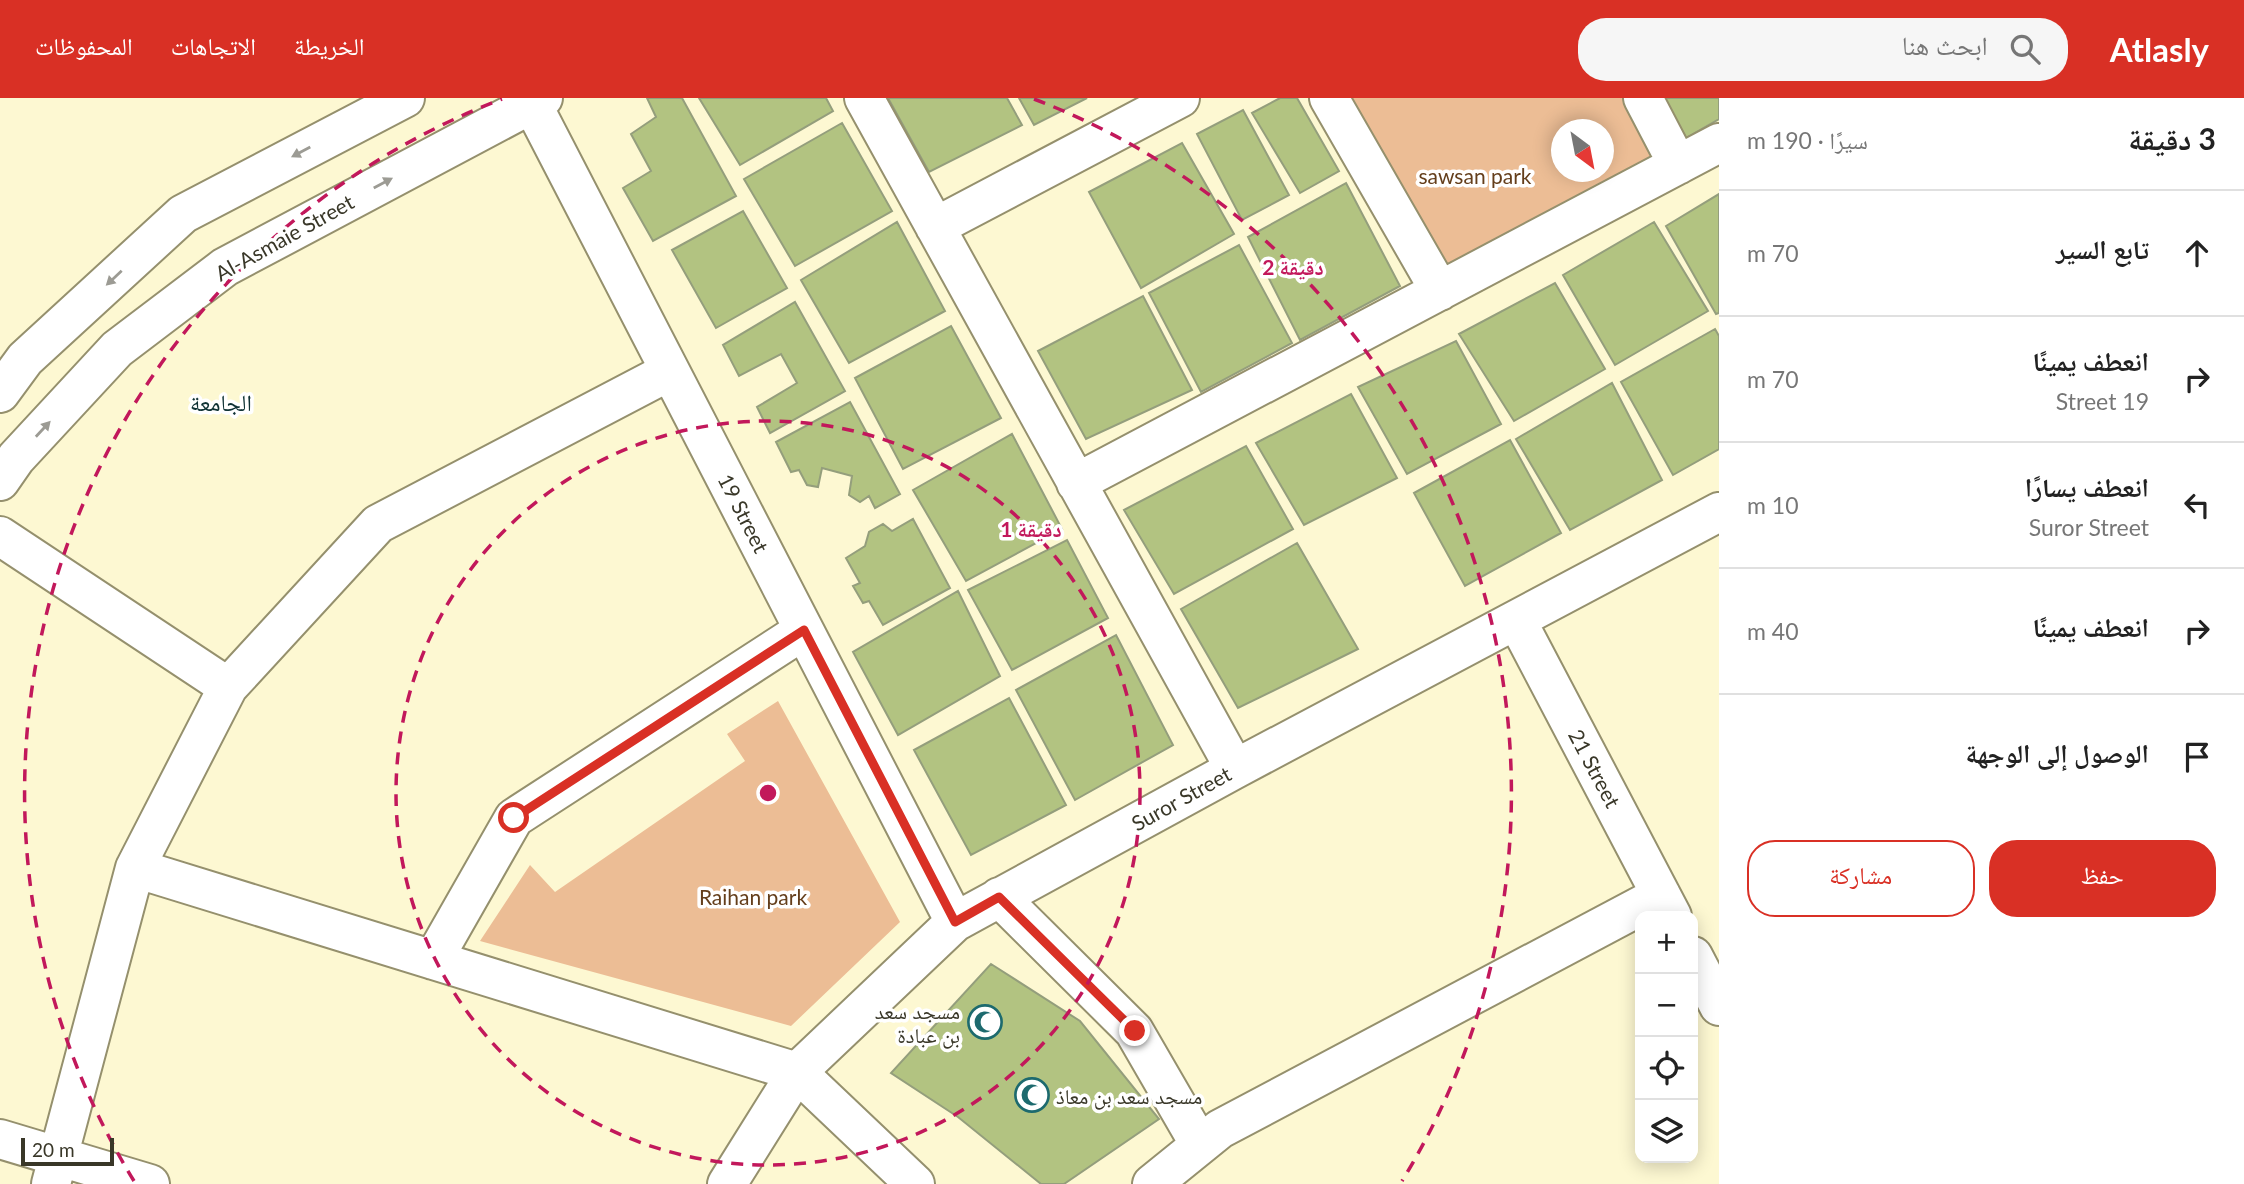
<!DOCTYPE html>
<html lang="ar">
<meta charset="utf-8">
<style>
:root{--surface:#fff;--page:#f6f6f6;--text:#222;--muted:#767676;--line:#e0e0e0;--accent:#d93025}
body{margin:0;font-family:Lato,"Noto Naskh Arabic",sans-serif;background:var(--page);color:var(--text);direction:rtl}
.controls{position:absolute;right:21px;bottom:21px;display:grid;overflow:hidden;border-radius:14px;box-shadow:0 4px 18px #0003}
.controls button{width:63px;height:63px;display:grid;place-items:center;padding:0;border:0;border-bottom:2px solid var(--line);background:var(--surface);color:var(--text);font:35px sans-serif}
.compass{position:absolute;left:1551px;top:21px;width:63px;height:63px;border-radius:50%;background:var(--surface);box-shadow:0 4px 18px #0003;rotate:148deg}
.scale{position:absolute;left:21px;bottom:18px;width:93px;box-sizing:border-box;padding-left:7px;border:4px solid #393728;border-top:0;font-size:19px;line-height:24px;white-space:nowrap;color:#393728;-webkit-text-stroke:5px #fff;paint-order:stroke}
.stop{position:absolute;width:21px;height:21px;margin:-16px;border:5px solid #d93025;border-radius:50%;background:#fff}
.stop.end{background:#d93025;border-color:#fff;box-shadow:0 2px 7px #0008}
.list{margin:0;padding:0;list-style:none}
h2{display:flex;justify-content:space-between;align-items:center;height:91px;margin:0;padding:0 28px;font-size:30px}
h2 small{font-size:23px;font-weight:400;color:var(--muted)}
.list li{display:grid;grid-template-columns:46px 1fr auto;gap:21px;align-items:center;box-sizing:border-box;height:126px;padding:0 28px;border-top:2px solid var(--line)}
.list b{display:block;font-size:26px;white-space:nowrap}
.list p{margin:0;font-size:23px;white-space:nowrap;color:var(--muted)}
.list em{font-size:23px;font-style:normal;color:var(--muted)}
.actions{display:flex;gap:14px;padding:21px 28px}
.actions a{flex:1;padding:16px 0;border:2px solid var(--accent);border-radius:28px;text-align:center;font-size:24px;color:var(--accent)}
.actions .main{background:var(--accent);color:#fff}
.icon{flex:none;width:38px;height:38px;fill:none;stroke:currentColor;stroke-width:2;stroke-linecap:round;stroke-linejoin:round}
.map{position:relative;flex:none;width:1719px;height:1086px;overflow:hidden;direction:ltr}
header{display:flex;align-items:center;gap:42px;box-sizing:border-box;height:98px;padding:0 35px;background:var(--accent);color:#fff}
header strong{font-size:33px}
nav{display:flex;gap:38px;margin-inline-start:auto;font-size:24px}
.search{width:490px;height:63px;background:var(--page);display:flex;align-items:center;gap:18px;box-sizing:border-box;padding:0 24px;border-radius:28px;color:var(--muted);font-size:26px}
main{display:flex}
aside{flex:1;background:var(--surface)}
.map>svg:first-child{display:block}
</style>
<header>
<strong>Atlasly</strong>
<div class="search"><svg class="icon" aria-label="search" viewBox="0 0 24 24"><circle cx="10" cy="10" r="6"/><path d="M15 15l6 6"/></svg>ابحث هنا</div>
<nav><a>الخريطة</a><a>الاتجاهات</a><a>المحفوظات</a></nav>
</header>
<main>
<aside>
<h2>3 دقيقة<small>سيرًا · 190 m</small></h2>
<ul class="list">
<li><svg class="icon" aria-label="ahead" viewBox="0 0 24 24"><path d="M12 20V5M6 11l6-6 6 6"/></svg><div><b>تابع السير</b></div><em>70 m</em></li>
<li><svg class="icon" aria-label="right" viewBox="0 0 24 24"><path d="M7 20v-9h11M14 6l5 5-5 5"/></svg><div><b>انعطف يمينًا</b><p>19 Street</p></div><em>70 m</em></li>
<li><svg class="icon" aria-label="left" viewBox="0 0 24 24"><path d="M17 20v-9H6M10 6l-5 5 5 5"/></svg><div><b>انعطف يسارًا</b><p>Suror Street</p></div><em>10 m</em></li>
<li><svg class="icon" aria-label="right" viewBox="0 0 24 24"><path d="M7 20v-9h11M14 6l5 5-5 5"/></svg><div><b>انعطف يمينًا</b></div><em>40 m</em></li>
<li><svg class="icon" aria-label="arrive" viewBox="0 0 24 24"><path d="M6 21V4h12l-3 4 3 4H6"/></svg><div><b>الوصول إلى الوجهة</b></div></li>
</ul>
<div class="actions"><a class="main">حفظ</a><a>مشاركة</a></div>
</aside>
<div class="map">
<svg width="1719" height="1086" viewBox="0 0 1719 1086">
<rect width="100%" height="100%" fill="#fdf8d2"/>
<!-- green -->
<path fill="#ecbd95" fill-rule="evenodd" d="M1344 0H1629L1661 62 1445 182ZM1562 32H1604V74H1562Z
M778 603 900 824 791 928 480 843 530 767 555 794 745 663 727 636Z"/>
<!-- building -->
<path fill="#b2c381" stroke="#949e7c" stroke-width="2" d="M647 0H682L736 98 653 143 623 90 651 73 631 36 656 19Z
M699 0H826L833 13 740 67Z
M888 0H1007L1022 27 929 74Z
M1019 0H1087L1034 27Z
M1280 0H1297L1339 73 1300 95 1252 15Z
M1664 0H1719V21L1686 40Z
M1243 12 1289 97 1242 122 1197 36Z
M842 25 892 113 795 168 744 81Z
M1182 45 1234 136 1141 190 1089 94Z
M1346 85 1400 188 1300 242 1248 139Z
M1719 96V215L1716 216 1666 128Z
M743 113 787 190 716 230 672 152Z
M897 124 945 213 849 265 801 182Z
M1654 124 1708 213 1615 267 1563 177Z
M1239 147 1292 245 1201 294 1149 195Z
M1555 185 1605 271 1514 323 1459 236Z
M1143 198 1192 292 1086 341 1038 253Z
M795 204 845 293 770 335 757 309 797 285 781 256 739 278 723 247Z
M951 228 1001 320 903 371 855 280Z
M1715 231 1719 238V351L1673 377 1621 284Z
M1456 243 1501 326 1407 376 1358 289Z
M1612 285 1662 382 1570 432 1516 341Z
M1351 296 1397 380 1304 427 1256 345Z
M850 304 900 396 875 410 869 398 860 404 849 397 852 378 822 370 818 389 807 387 799 372 791 374 776 344Z
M1012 336 1062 431 966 483 913 392Z
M1510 342 1561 435 1465 488 1414 395Z
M1246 348 1293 431 1174 496 1124 412Z
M913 421 950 490 883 527 869 503 863 505 853 488 860 485 846 460 865 448 869 434 883 426 892 433Z
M1067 442 1108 520 1012 572 968 492Z
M1297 445 1358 551 1238 610 1181 511Z
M958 493 1000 578 898 637 853 554Z
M1116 537 1173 647 1075 702 1016 592Z
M1009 600 1066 707 971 757 914 652Z
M991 866 1080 923 1159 1021 1064 1086H1041L958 1019 891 975Z"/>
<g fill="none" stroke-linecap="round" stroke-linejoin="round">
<!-- minor casing -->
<g stroke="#95906d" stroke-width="42">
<path id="minor" d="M864 0 1235 671
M1329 0 1440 193
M1643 0 1678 67
M532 6 955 824
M935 129 1180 0
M0 295 25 261 183 116 405 0
M0 383 16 360 117 251 225 169 543 0
M1076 385 1719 45
M0 438 228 589
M1517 523 1672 818
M135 770 797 974 915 1086
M999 799 1134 933 1200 1047
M1693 858 1719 908
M433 862 514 720 804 532
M0 1041 150 1086
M51 1086 135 770 228 589 378 426 670 273
M727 1086 797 974 955 824 1235 671 1719 414
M1152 1086 1220 1031 1661 797"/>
</g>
<!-- minor -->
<use href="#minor" stroke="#fff" stroke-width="38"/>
</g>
<!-- one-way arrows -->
<defs><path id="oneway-solid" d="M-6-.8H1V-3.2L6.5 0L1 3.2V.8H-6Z" transform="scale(1.75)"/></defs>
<g fill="#9c9b94">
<use href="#oneway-solid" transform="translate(301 54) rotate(152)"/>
<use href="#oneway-solid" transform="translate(383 85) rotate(-28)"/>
<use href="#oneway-solid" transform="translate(114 180) rotate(137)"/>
<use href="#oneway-solid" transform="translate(43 331) rotate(-47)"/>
</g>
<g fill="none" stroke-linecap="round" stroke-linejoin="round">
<!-- route -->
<path stroke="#d93025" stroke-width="9" d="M514 720 804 532 955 824 999 799 1135 933"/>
</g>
<!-- distance rings -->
<g fill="none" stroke="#c2185b" stroke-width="3.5" stroke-dasharray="12 9">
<circle cx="768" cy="695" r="372"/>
<path d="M134 1083A743 743 0 0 1 502 1M1034 1A743 743 0 0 1 1402 1083"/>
</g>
<!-- icons -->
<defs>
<g id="mosque-ring" transform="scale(1.75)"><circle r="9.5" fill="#fff" stroke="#1d6a6e" stroke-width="1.5"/><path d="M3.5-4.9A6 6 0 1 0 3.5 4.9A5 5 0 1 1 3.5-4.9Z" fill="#1d6a6e"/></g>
</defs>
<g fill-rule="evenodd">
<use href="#mosque-ring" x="985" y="924"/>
<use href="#mosque-ring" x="1032" y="997"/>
</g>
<g text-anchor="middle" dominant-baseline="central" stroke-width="7" stroke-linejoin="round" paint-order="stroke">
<!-- park labels -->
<g font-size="21" fill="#643e1b" stroke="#fff">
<text x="1475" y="77">sawsan park</text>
<text x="753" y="798">Raihan park</text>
</g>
<!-- street labels -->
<g font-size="21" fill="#393728" stroke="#fff">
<text transform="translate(284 139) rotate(-29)">Al-Asmaie Street</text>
<text transform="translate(744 415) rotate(63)">19 Street</text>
<text transform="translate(1595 670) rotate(62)">21 Street</text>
<text transform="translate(1181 700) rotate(-29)">Suror Street</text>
</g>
<!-- poi labels -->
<g font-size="21" fill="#393728" stroke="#fff" text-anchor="end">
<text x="960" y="912">مسجد سعد<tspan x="960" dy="24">بن عبادة</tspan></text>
<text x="1056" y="997" text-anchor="start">مسجد سعد بن معاذ</text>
</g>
<!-- neighbourhood labels -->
<g font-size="23" fill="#0f3234" stroke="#fff">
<text x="221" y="304">الجامعة</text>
</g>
</g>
<circle cx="768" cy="695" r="10" fill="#c2185b" stroke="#fff" stroke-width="3.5"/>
<g font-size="21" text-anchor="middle" font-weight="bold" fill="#c2185b" stroke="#fff" stroke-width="7" stroke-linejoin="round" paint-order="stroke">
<text x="1293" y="177">2 دقيقة</text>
<text x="1031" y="439">1 دقيقة</text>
</g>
</svg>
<div class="controls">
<button>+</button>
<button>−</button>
<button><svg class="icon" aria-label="locate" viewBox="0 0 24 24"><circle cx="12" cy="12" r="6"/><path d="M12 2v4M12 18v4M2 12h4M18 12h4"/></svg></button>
<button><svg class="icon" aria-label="layers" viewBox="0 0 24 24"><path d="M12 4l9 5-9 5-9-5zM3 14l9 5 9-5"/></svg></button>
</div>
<svg class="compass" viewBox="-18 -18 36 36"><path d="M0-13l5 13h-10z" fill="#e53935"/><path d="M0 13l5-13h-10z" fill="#767676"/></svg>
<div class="scale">20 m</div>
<div class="stop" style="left:514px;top:720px"></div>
<div class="stop end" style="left:1135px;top:933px"></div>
</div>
</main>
